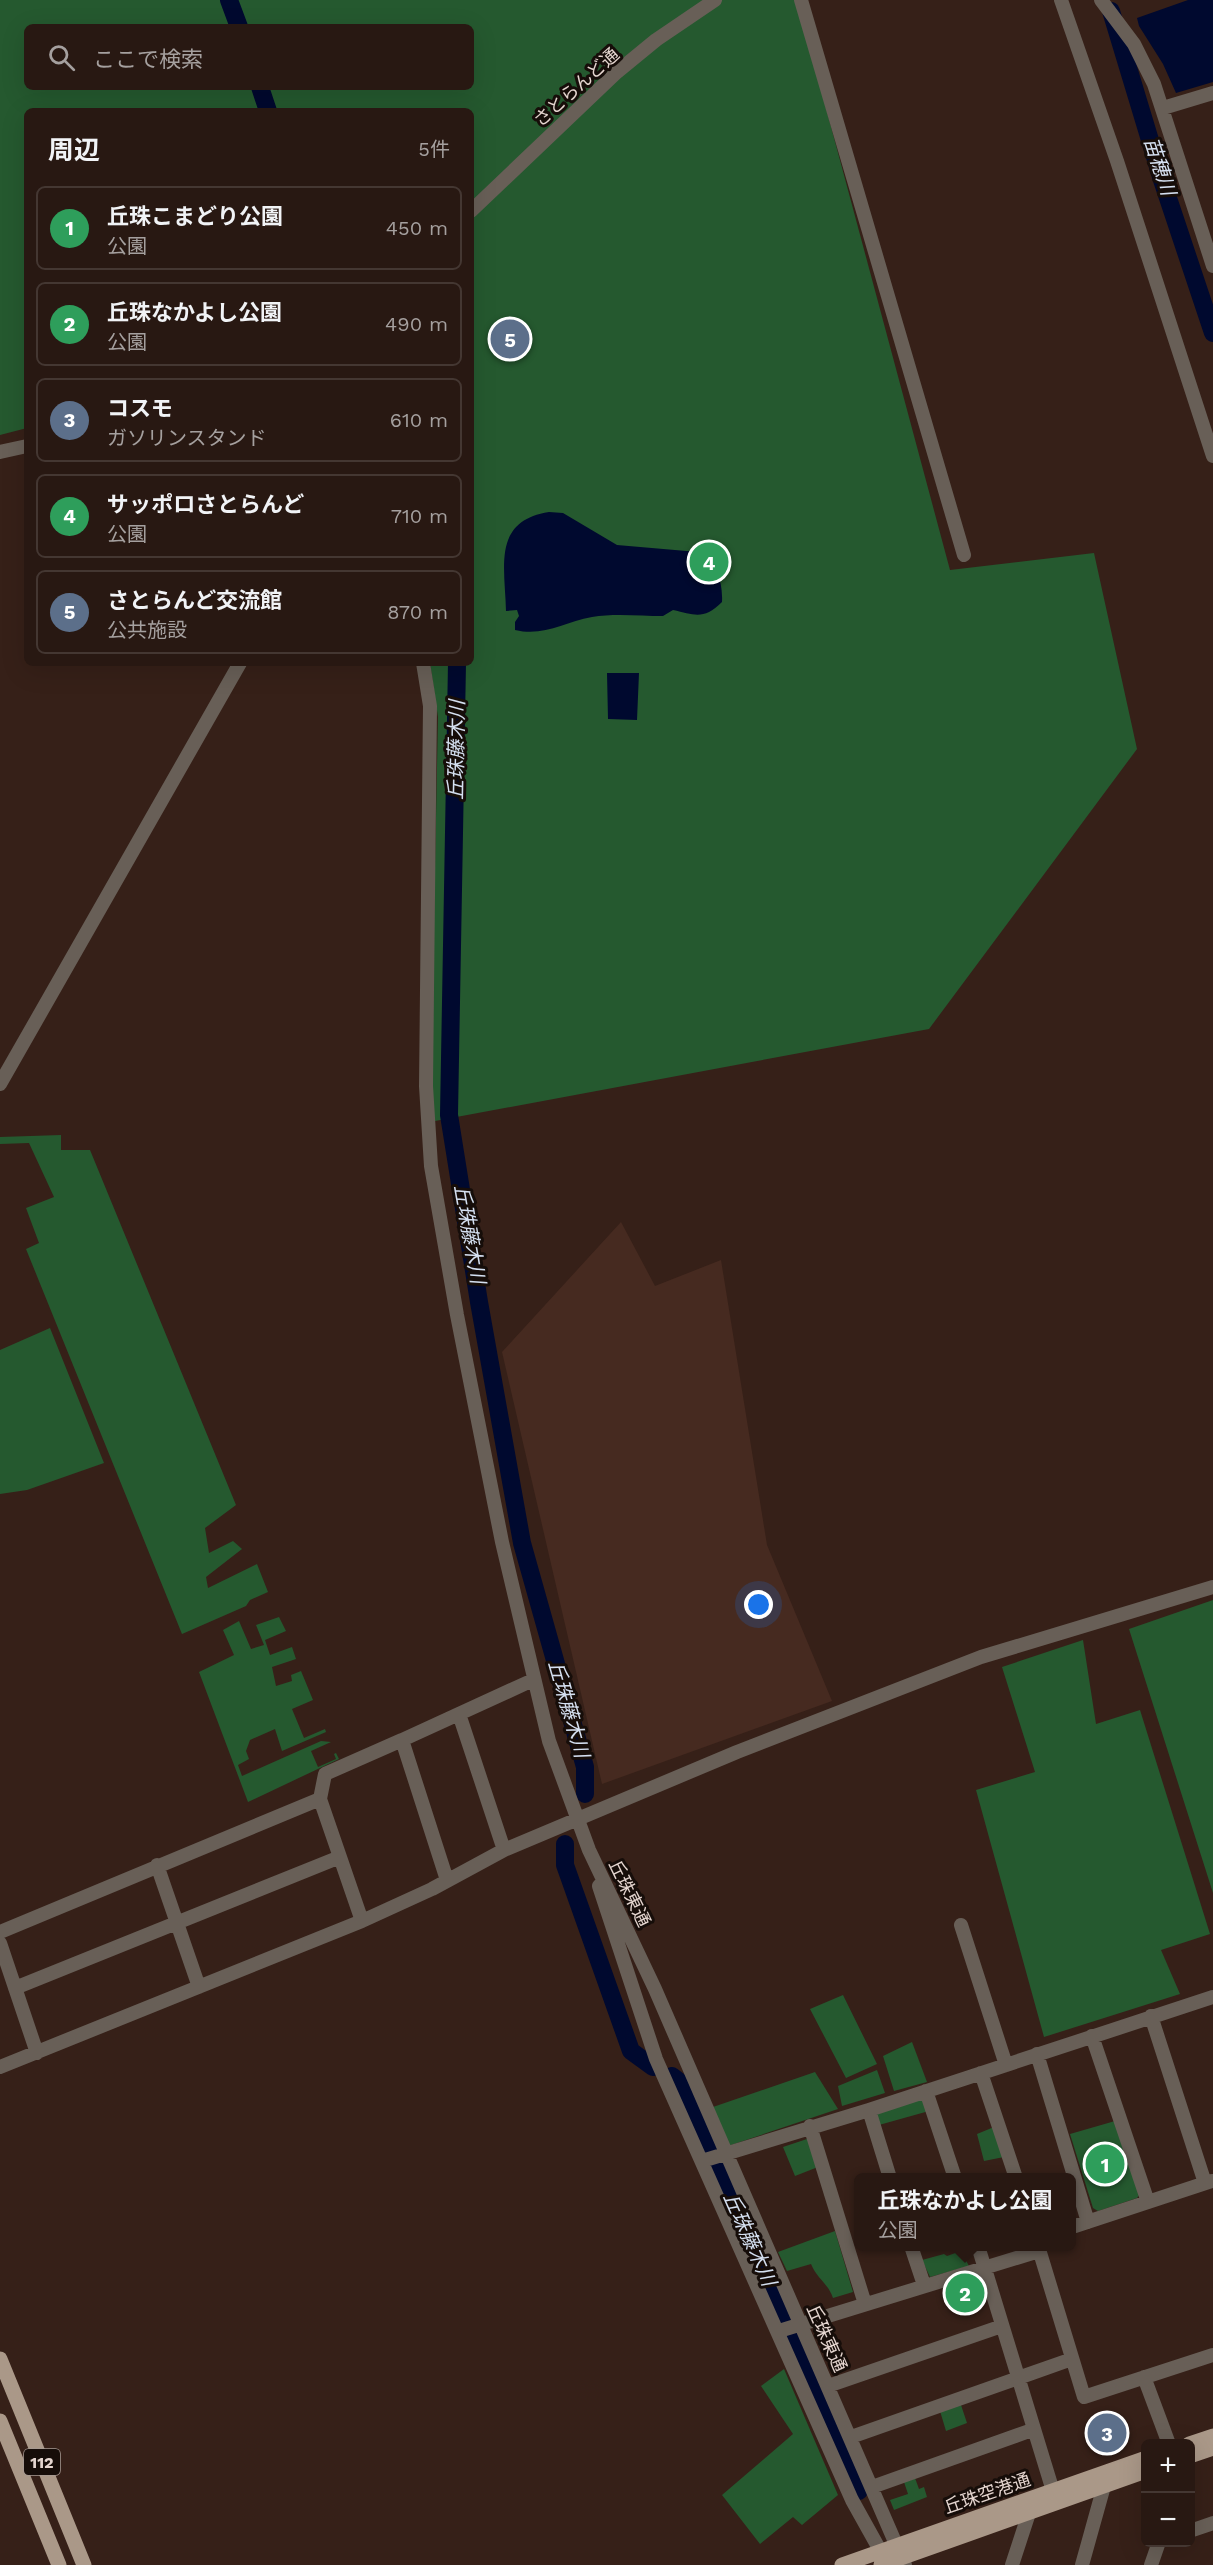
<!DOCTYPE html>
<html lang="ja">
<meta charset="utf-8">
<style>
:root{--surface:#281812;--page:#30211b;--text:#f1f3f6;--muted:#a5a09f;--line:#443732;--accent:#b45309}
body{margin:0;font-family:"Work Sans","Noto Sans JP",sans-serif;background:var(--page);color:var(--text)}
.controls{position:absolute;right:18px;bottom:18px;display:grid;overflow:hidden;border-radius:9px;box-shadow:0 6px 24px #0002}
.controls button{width:54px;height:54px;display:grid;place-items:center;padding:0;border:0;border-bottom:2px solid var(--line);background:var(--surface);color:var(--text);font:30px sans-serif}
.you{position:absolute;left:759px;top:1605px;width:21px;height:21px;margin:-15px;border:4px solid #fff;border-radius:50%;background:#1a73e8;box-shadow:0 0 0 9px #1a73e833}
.badge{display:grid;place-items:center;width:39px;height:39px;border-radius:50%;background:var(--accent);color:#fff;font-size:20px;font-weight:700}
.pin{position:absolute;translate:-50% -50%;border:3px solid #fff;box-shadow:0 2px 6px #0006}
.popup{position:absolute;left:854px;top:2173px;width:222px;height:78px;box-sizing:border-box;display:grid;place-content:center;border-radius:9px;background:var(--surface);filter:drop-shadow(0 2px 4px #0005);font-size:20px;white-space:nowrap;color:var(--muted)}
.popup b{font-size:22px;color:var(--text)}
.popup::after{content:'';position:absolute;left:50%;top:100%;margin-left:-12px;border:12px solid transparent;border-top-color:var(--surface)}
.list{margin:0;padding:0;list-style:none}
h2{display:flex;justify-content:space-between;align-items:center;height:78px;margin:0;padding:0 24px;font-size:26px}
h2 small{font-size:20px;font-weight:400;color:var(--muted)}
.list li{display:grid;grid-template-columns:39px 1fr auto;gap:18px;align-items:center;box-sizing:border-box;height:84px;margin:0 12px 12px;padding:0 12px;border:2px solid var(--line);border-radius:9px}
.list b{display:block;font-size:22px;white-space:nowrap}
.list p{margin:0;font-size:20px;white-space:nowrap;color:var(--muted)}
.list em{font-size:20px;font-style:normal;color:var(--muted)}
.icon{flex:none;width:33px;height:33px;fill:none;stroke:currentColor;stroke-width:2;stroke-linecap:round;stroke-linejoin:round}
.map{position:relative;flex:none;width:1213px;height:2565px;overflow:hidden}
.search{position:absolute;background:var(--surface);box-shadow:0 6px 24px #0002;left:24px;top:24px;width:450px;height:66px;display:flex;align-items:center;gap:15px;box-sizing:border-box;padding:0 21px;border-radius:9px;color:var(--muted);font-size:22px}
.panel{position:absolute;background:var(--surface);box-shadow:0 6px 24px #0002;left:24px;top:108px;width:450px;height:558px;border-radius:9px}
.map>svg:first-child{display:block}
</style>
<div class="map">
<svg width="1213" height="2565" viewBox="0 0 1213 2565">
<rect width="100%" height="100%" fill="#362018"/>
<!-- built -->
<path fill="#462a20" d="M621 1222 655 1286 721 1260 767 1545 832 1701 602 1784 502 1352Z"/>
<!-- green -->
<path fill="#25592f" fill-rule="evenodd" d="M0 0H797L950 570 1094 553 1137 749 929 1029 435 1121 432 1117 431 1068 438 717 430 663H471V111H27V428L0 435ZM27 27H471V87H27Z
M61 1135V1150H90L236 1505 205 1528 209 1553 233 1541 242 1549 206 1577 208 1588 257 1564 268 1592 250 1600 246 1606 182 1634 26 1249 39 1243 26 1208 54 1197 29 1143 0 1144V1137Z
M50 1328 104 1463 27 1490 0 1494V1350Z
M1213 1600V1893L1129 1629Z
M279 1617 286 1631 265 1640 270 1655 292 1647 296 1659 272 1667 276 1686 292 1681 291 1675 301 1671 313 1700 292 1709 304 1738 325 1729 326 1732 282 1751 275 1729 250 1740 246 1751 249 1759 238 1765 242 1776 321 1741 331 1742 311 1751 318 1767 336 1759 334 1754 336 1753 339 1759 248 1802 199 1672 234 1655 223 1630 239 1621 251 1649 264 1645 256 1625Z
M1083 1640 1096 1724 1140 1710 1210 1934 1161 1950 1180 1994 1044 2037 976 1790 1035 1772 1002 1667Z
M843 1995 877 2064 846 2078 810 2009Z
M912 2042 927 2082 894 2091 883 2056Z
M877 2070 885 2093 842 2106 838 2086Z
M815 2072 838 2109 728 2146 713 2107Z
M924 2097 929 2111 879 2125 876 2111Z
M1115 2121 1140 2194 1137 2198 1098 2211 1093 2208 1070 2134Z
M994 2127 1004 2157 984 2161 977 2134Z
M810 2138 818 2167 795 2176 783 2147Z
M835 2231 853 2292 833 2298C828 2283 817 2279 811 2264L787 2271 778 2252Z
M961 2251 969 2266 930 2277 922 2260 944 2254 947 2256Z
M975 2276 983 2300 955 2311 945 2286Z
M784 2369 838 2495 802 2525 793 2517 760 2544 722 2495 793 2434 761 2386Z
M960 2402 967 2423 946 2431 940 2411Z
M915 2478 919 2489 924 2487 927 2497 894 2510 890 2500 908 2494 904 2482Z"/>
<!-- water -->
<path fill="#00092f" d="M1188 0H1213V82L1176 93 1163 64 1139 26 1137 18Z
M549 512 563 513 617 545 698 552C717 563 723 582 722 602 704 620 695 615 673 610L663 616C641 616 614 613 592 617 564 622 544 637 515 630V622L519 616 517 610 506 611C505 567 492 521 549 512Z
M607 673H639L637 720 608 719Z"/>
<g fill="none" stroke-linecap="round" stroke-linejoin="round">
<!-- river -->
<path stroke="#00092f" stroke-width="18" d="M229 0 239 27
M1111 11 1162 180 1213 333
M260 87 268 111
M457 663 449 1115 479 1302 522 1543 585 1767V1794
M565 1844V1865L631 2051 653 2067
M672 2076 681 2083 709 2146
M716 2162 784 2316
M793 2337 859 2491"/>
<!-- minor -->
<path stroke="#685f57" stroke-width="14" d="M801 0 964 555
M1061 0 1117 161 1213 456
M1101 0 1134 44 1154 84 1213 266
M1163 108 1213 93
M471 211 617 72 656 40 715 0
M0 452 27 446
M423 663 430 706 426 1086 431 1166 457 1315 502 1542 549 1741 589 1850 655 1989 905 2565
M0 1084 240 663
M459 1714 504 1850
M320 1799 325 1774 402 1740
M157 1865 199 1987
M447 1880 402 1740 533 1680
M599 1886 656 2059 852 2500 886 2561
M961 1925 1006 2065
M0 1932 320 1799 362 1921
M0 1943 37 2053
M15 1988 340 1857
M1151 2016 1205 2183
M1092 2036 1148 2202
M1037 2054 1088 2222
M0 2067 362 1921 432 1889 504 1850 737 1752 981 1657 1213 1587
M981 2073 1016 2178
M926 2091 955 2178
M869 2110 890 2178
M810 2126 865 2304
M702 2161 869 2110 1213 1997
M1072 2227 1212 2181
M911 2246 924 2285
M978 2246 1053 2491
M1038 2246 1084 2397 1213 2355
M779 2331 1039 2251
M1144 2377 1169 2444
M828 2386 1002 2326
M851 2437 1072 2359
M872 2487 1032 2430
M1190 2531 1213 2523
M1012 2565 1029 2513
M1082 2565 1104 2486 1102 2477
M1151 2565 1159 2542"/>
<!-- major -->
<path stroke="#aa9888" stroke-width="15" d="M0 2359 84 2565
M0 2421 59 2565
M1189 2444 1213 2436
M1190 2456 1213 2448
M842 2565 1146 2458
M881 2565 1146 2471"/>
</g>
<g text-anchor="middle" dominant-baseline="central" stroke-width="6" stroke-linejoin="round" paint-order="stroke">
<!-- shield labels -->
<rect fill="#160d09" stroke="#a79a94" stroke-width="1.5" x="24" y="2449" width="36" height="26" rx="4.5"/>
<g font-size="16" font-weight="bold" fill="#e5d6d0">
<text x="42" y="2462">112</text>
</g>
<!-- street labels -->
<g font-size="18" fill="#e5d6d0" stroke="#160d09">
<text transform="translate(576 87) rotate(-42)">さとらんど通</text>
<text transform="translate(630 1893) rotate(64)">丘珠東通</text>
<text transform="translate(827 2338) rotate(66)">丘珠東通</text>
<text transform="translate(987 2493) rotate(-19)">丘珠空港通</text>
</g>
<!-- water labels -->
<g font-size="20" font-style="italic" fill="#d5e0f1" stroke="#160d09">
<text transform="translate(1160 166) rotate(72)">苗穂川</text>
<text transform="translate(456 750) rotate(-89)">丘珠藤木川</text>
<text transform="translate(470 1234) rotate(80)">丘珠藤木川</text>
<text transform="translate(569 1709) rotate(74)">丘珠藤木川</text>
<text transform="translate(750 2239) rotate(66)">丘珠藤木川</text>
</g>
</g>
</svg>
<div class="controls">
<button>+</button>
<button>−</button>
</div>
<div class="you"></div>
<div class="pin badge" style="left:1105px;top:2164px;background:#2e9e5b">1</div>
<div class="pin badge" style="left:965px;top:2293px;background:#2e9e5b">2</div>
<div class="popup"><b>丘珠なかよし公園</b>公園</div>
<div class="pin badge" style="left:1107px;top:2433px;background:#5c6f8a">3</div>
<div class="pin badge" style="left:709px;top:562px;background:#2e9e5b">4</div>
<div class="pin badge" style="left:510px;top:339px;background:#5c6f8a">5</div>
<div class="search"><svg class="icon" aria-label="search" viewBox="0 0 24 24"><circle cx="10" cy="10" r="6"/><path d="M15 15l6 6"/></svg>ここで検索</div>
<section class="panel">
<h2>周辺<small>5件</small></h2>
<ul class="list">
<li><span class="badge" style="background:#2e9e5b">1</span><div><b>丘珠こまどり公園</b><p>公園</p></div><em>450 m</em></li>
<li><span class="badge" style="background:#2e9e5b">2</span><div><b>丘珠なかよし公園</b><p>公園</p></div><em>490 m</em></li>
<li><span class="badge" style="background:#5c6f8a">3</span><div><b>コスモ</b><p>ガソリンスタンド</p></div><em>610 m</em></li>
<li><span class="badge" style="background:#2e9e5b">4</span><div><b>サッポロさとらんど</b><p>公園</p></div><em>710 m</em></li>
<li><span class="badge" style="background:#5c6f8a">5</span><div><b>さとらんど交流館</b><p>公共施設</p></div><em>870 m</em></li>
</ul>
</section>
</div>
